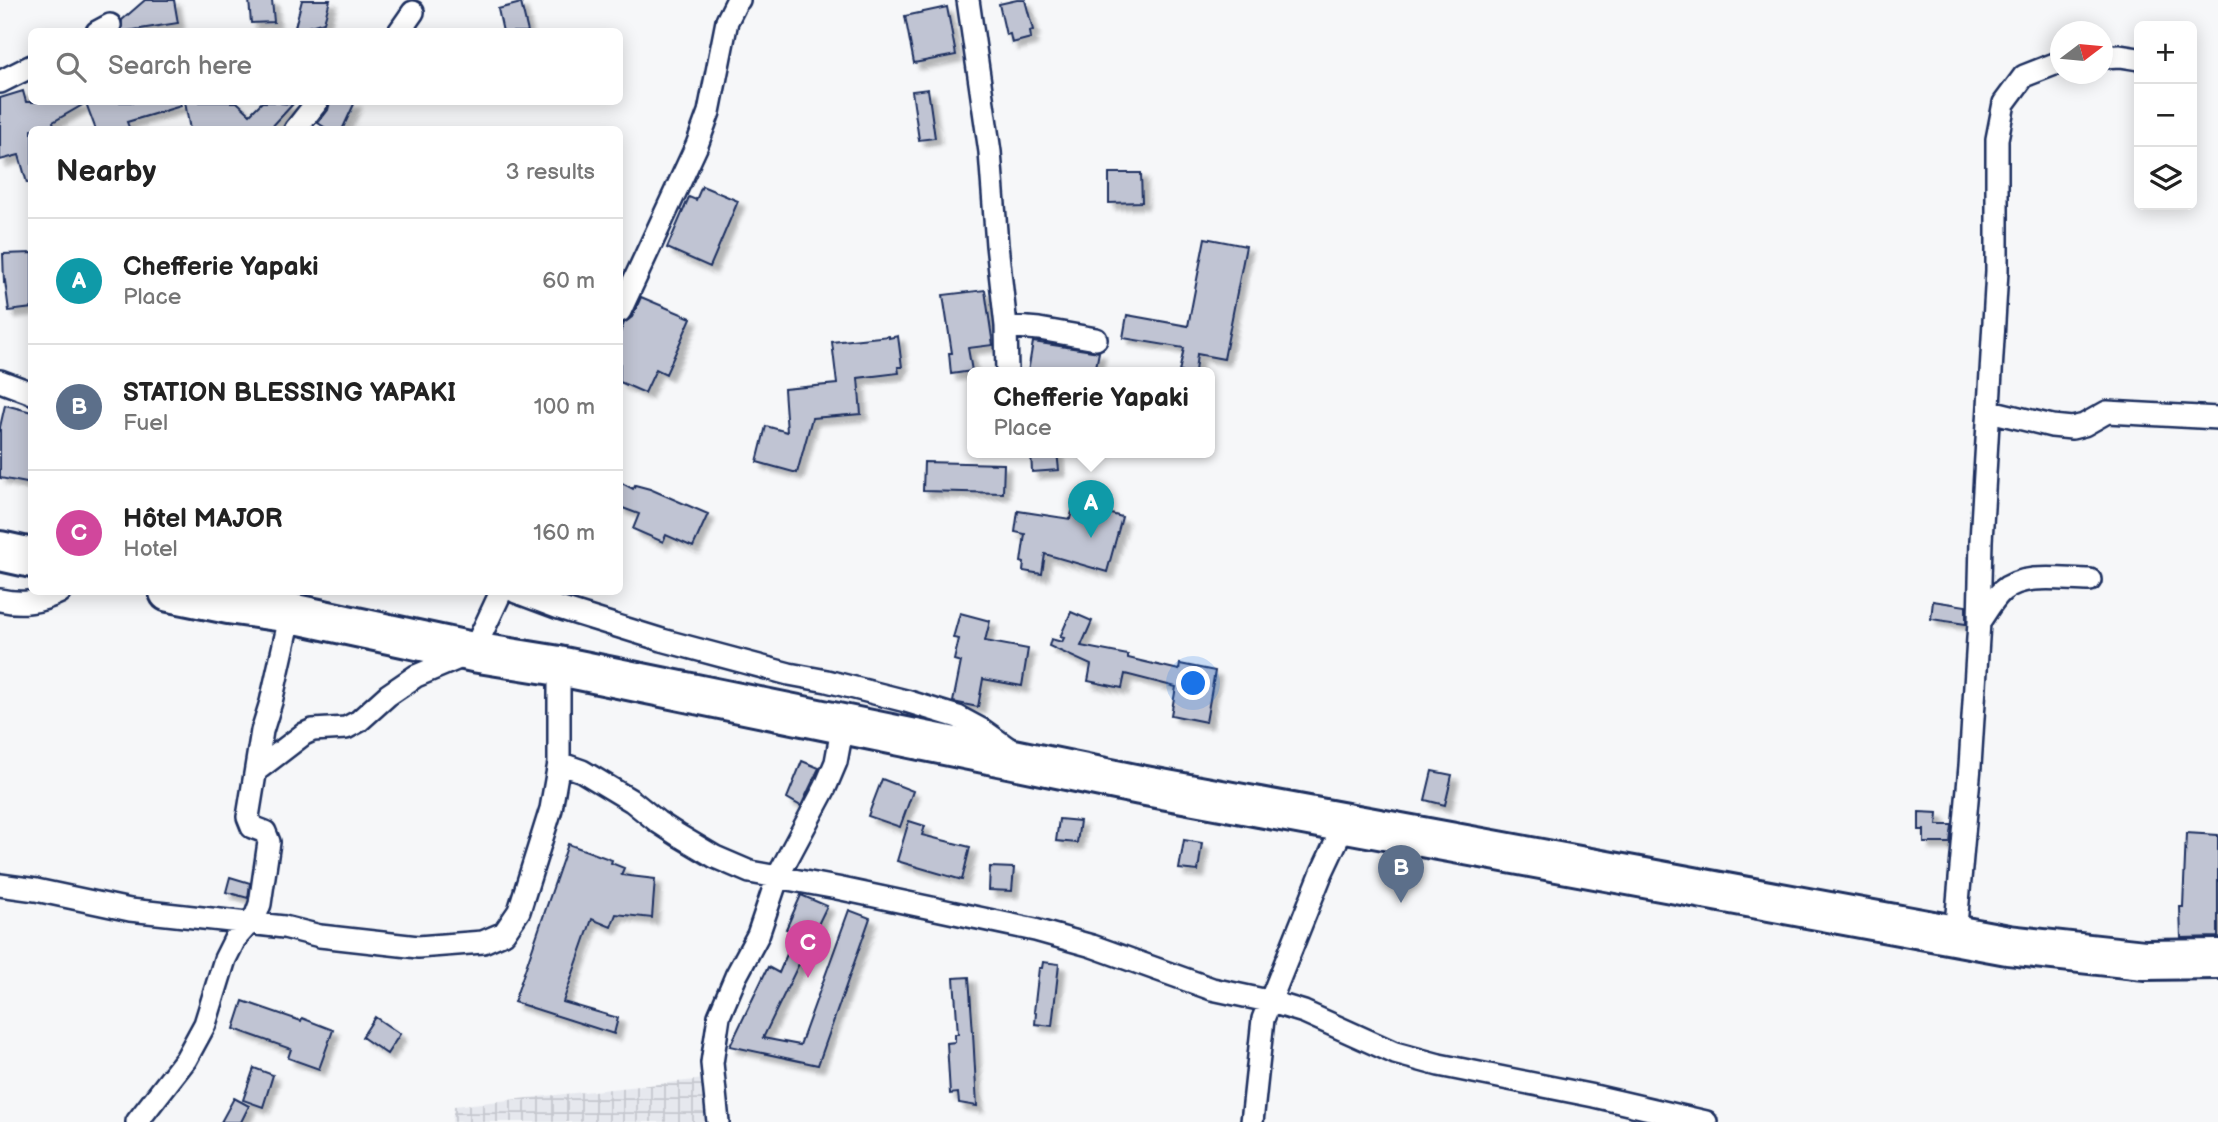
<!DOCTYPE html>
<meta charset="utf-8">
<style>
:root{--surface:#fff;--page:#f2f2f2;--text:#222;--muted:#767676;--line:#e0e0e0;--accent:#1b2f5e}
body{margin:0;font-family:"Balsamiq Sans",sans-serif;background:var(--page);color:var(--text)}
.controls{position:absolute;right:21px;top:21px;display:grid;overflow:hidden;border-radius:10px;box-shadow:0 4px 18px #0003}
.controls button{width:63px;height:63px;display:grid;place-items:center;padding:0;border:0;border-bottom:2px solid var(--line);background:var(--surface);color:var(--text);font:35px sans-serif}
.compass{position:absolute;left:2050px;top:21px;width:63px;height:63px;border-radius:50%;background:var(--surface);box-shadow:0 4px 18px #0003;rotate:74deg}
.you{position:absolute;left:1194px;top:684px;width:24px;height:24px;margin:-18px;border:5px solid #fff;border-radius:50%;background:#1a73e8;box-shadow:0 0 0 10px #1a73e833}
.badge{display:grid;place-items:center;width:46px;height:46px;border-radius:50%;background:var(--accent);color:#fff;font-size:23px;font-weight:700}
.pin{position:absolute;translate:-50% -58px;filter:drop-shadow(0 2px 4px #0008)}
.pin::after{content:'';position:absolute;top:37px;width:24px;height:21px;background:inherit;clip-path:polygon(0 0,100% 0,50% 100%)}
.popup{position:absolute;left:967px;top:367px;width:248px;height:91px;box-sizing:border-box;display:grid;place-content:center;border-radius:10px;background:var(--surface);filter:drop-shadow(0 2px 5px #0005);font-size:23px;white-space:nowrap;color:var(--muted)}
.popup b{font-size:26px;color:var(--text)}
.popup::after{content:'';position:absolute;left:50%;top:100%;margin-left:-14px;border:14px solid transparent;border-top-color:var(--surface)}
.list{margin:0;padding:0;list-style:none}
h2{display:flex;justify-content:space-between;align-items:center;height:91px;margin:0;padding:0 28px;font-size:30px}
h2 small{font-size:23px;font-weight:400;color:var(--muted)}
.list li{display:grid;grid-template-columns:46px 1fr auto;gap:21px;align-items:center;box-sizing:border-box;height:126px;padding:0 28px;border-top:2px solid var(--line)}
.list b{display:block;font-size:26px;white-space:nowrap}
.list p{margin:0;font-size:23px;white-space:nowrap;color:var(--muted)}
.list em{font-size:23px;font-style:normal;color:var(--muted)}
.icon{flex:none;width:38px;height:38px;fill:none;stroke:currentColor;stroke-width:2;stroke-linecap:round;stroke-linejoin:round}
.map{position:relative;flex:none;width:2218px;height:1122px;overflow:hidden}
.search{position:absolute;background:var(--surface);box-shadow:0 4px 18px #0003;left:28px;top:28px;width:595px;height:77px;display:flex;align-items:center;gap:18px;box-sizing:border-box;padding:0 24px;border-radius:10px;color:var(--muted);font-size:26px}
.panel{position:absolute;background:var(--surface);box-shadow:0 4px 18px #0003;left:28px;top:126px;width:595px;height:469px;border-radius:10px}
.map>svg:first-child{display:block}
</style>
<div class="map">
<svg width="2218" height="1122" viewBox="0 0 2218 1122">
<defs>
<pattern id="industrial-grid" width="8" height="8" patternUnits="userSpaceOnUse" patternTransform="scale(1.75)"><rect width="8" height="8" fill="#e6e8ee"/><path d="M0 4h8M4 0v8" fill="none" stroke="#c5c7ce"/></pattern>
<filter id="shadow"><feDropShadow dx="6" dy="6" stdDeviation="2" flood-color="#0004"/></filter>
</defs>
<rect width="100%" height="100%" fill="#f6f7f9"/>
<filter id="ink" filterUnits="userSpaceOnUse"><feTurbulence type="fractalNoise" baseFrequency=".0143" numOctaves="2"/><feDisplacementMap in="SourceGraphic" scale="14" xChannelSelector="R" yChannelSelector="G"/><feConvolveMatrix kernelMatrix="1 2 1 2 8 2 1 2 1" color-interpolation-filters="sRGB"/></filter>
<g filter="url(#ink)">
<!-- industrial -->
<path fill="url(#industrial-grid)" d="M714 1078 711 1122H452L454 1106Z"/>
<!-- building -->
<path fill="#c0c4d3" stroke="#1b2f5e" stroke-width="2" filter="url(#shadow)" d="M145 0H174L178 23 121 32 122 20Z
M249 0H272L274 22 251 23Z
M302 0H330L324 22 294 31Z
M1017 0H1025L1033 30 1030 31 1031 38 1012 43 1010 34 1006 35 999 4Z
M521 3 528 32H503L498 9Z
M947 7 956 55 914 63 905 16Z
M928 89 935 138 919 140 912 91Z
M23 91 26 102H180L181 106 127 122 130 130H96L86 103 53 122 55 130H32V183H27L19 155 0 160V98Z
M185 102H237L250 114 262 102H281V103L293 104 269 130H190Z
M330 102H355L342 130H329L318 123 328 110Z
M1109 173H1141L1142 202 1109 203Z
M702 186 738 201 710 267 667 248 689 197 696 200Z
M1205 238 1246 246 1224 359 1197 354 1195 372H1179L1184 348 1123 338 1127 315 1188 326Z
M32 253V308L9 311 5 281 4 282 3 254Z
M985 290 993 345 968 348 972 371 951 374 949 353H952L943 295Z
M641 297 691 318 666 374 656 369 645 393 620 382V333L624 323 632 317Z
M889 336V338L898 336 902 367H898L899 373 858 378 861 414 812 418 797 473 757 462 766 426 787 432 784 389 837 384 832 342Z
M1033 342 1099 352 1095 372H1028Z
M5 405 32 412V484L0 478V427Z
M1031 452H1057L1059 470 1032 472Z
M924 462 1004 464 1003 493 923 491Z
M620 482 633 489 635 485 650 489 708 514 693 547 666 535 663 542 633 529 639 514 620 507Z
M1074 504 1122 517 1107 572 1045 554 1042 574 1023 571 1024 563 1021 562 1025 534 1015 532 1018 511 1070 519Z
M1933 601 1966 606V624L1931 619Z
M1071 612 1092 621 1081 646 1128 655V658L1179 670 1180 664 1215 671 1206 722 1171 715 1176 687 1125 674 1122 688 1088 681 1091 665 1049 646 1051 639 1062 642 1064 638 1060 637Z
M960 613 990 621 985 641 1028 649 1022 686 983 679 978 707 953 702 961 662 954 660 959 639 953 638Z
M802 761 819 768 801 806 787 798Z
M1432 771 1452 775 1445 805 1425 800Z
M882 779 913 791 900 827 868 816Z
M1919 812 1938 813 1937 825H1952L1950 843H1924V830H1919Z
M1059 819 1080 821 1077 843 1056 841Z
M909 821 925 826 922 835 970 847 962 880 897 861Z
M2186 833 2218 835V937L2181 938 2180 907H2183Z
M1184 840 1202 843 1198 871 1179 869Z
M568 844 612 860 611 863 624 868 621 875 655 879 652 918 616 914 611 927 592 919 563 1002 618 1018 614 1034 514 1002Z
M990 867 1014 868 1012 891 989 890Z
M230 877 250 883 248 898 226 892Z
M801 895 827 906 763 1038 800 1045 849 910 870 918 818 1065 730 1046 768 967 779 973 796 933 786 929Z
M1043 962 1059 964 1052 1026 1035 1024 1036 1013 1034 1012 1039 968H1042Z
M969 977 973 1033 977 1106 959 1103 958 1093 950 1094 947 1043 955 1042V1034H958L954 978Z
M243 1001 301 1021 302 1018 333 1030 319 1069 288 1058 291 1049 234 1029Z
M375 1017 400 1034 387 1054 362 1037Z
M254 1068 273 1075 263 1107 243 1100Z
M234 1098 249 1106 241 1122H221Z"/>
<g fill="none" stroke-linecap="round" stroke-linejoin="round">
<!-- street casing -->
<g stroke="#1b2f5e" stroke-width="26">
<path id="street" d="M968 0 990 152 997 245 1006 326 1007 372
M97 32 110 25
M399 32 413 12
M2102 57 2120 56 2139 59
M0 82 32 66
M295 130 317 102
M620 311 697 145 709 112 727 21 737 1 739 0
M1006 326 1039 329 1096 339
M0 381 32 393
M1990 411 2052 426 2072 428 2084 425 2107 412 2218 418
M516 592 559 608 662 640 789 674 827 681 906 701 958 717 984 731 1012 751
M0 600C22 605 40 602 60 592
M1979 622C1986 612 1993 599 2002 591 2024 572 2063 580 2090 580
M559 763 582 771 632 801 658 822 678 835 715 857 750 872 837 888 1035 930 1092 946 1212 989 1268 1001 1304 1012 1395 1053 1439 1065 1594 1096 1706 1122
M257 770 304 734 313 730 346 728 359 721 388 695 416 676 473 652 501 592
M0 885 36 890 130 910 284 927 320 936 418 947 483 942 504 933 519 911 551 809 559 763V666
M1955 936 1970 766 1979 622 1981 541 1997 271V139L2004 103 2024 76 2060 62
M137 1122 186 1059 205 1024 225 959 235 939 256 915 260 904 269 842 265 832 252 827 248 817 262 731 271 702 291 613
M718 1122 712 1063 719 1016 736 976 758 935 778 876 825 788 836 762 843 724
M1252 1122 1263 1019 1322 872 1345 823"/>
</g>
<!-- highway casing -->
<g stroke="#1b2f5e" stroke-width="44">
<path id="highway" d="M0 551 32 558
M169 592 228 604 291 613 473 652 559 666 1140 785 2008 945 2144 960 2218 959"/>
</g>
<!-- street -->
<use href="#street" stroke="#fff" stroke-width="21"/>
<!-- highway -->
<use href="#highway" stroke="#fff" stroke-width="38"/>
</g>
</g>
</svg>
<div class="controls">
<button>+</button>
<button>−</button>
<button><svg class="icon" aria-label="layers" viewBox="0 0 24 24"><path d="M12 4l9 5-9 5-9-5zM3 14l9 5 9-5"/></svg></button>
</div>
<svg class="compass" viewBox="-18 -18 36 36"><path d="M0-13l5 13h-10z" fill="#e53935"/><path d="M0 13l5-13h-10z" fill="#767676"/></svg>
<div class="you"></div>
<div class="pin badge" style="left:1091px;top:538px;background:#0f9aa8">A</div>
<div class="popup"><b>Chefferie Yapaki</b>Place</div>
<div class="pin badge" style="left:1401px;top:903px;background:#5c6f8a">B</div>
<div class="pin badge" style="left:808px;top:978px;background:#d1479c">C</div>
<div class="search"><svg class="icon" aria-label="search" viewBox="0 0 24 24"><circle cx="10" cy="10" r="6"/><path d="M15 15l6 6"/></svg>Search here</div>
<section class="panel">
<h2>Nearby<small>3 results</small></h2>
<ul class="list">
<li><span class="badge" style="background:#0f9aa8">A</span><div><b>Chefferie Yapaki</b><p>Place</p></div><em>60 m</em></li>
<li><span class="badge" style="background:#5c6f8a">B</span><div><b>STATION BLESSING YAPAKI</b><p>Fuel</p></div><em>100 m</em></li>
<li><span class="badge" style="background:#d1479c">C</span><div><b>Hôtel MAJOR</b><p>Hotel</p></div><em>160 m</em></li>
</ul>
</section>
</div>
